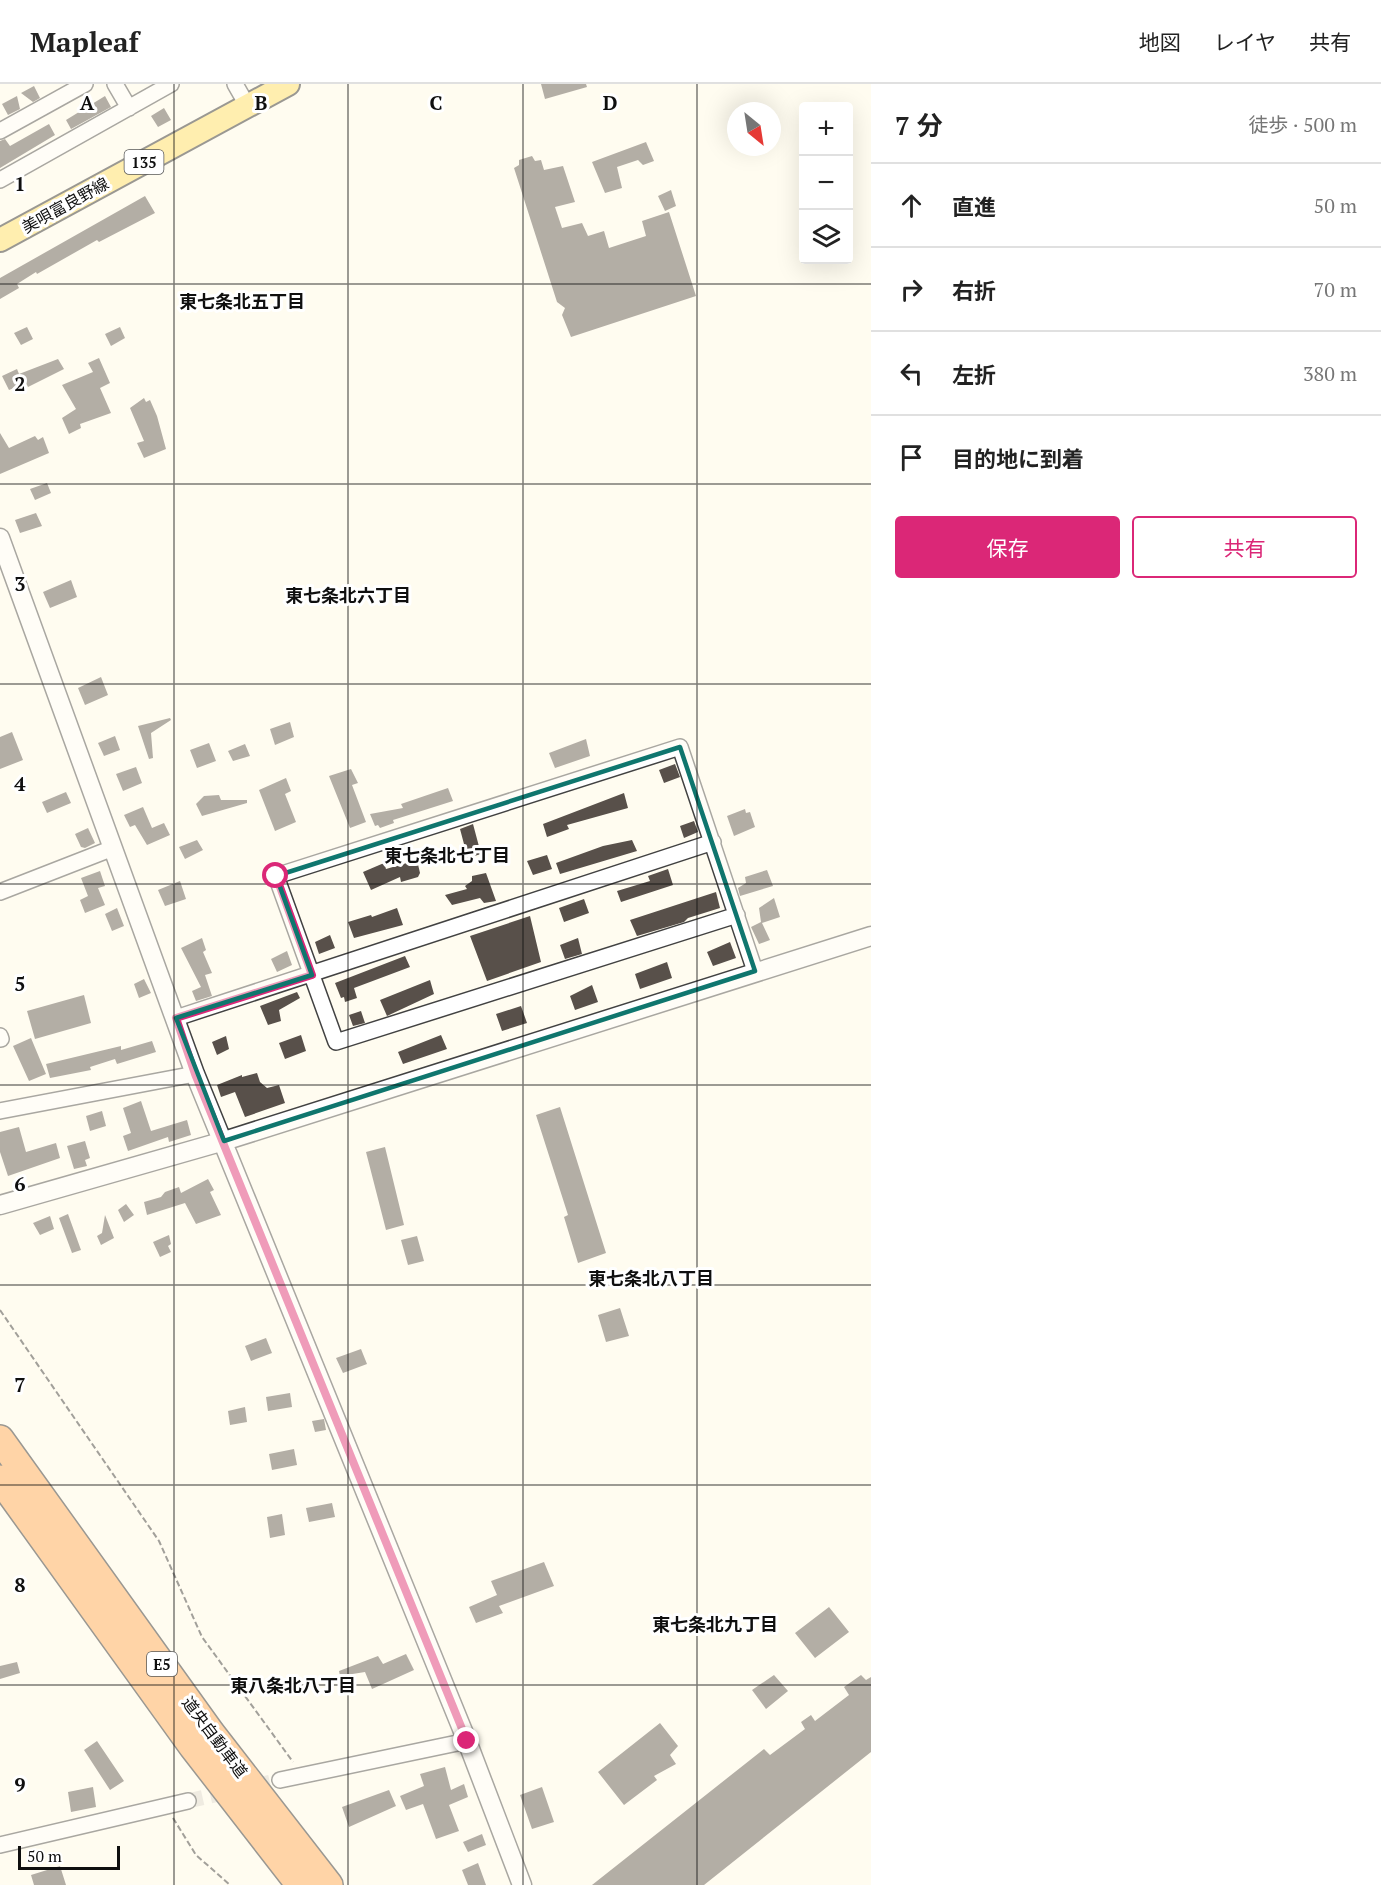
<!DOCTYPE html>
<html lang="ja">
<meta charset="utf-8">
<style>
:root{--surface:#fff;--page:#f2f2f2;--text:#222;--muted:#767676;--line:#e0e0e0;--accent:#db2777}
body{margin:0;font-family:"PT Serif","Noto Sans JP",serif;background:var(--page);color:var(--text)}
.controls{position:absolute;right:18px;top:18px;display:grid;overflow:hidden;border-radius:6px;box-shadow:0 6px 24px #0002}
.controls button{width:54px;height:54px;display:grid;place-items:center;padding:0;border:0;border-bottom:2px solid var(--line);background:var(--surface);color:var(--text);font:30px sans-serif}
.compass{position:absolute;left:727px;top:18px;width:54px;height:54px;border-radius:50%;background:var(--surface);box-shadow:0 6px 24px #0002;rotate:150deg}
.scale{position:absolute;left:18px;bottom:15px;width:102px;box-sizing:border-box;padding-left:6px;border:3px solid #0f0f0f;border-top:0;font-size:16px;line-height:21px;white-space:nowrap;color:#0f0f0f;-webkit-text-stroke:4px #fff;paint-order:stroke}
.stop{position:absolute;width:18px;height:18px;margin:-14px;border:4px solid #db2777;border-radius:50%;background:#fff}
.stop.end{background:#db2777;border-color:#fff;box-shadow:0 2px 6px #0008}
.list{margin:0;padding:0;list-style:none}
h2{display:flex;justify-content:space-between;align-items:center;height:78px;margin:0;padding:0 24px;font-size:26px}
h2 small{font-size:20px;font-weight:400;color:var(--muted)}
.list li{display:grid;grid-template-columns:39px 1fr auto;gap:18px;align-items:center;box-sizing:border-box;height:84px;padding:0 24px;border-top:2px solid var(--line)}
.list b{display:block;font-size:22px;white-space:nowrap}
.list em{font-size:20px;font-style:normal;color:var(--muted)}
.actions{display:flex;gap:12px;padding:18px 24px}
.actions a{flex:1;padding:14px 0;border:2px solid var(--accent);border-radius:6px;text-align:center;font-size:21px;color:var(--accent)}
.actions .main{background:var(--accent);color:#fff}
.icon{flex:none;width:33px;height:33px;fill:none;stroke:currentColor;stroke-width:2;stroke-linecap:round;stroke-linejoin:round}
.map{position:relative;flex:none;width:871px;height:1801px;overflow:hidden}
header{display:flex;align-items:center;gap:36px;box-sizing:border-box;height:84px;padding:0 30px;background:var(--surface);border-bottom:2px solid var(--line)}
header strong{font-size:28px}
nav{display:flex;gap:33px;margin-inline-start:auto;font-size:21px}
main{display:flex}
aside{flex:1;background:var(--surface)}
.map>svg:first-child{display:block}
</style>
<header>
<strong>Mapleaf</strong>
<nav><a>地図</a><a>レイヤ</a><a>共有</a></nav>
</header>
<main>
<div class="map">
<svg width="871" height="1801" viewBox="0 0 871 1801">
<rect width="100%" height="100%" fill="#fffcf0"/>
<!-- building -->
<path fill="#58504a" d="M541 0H586L587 3 545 15Z
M34 2 40 14 33 18 21 9Z
M17 12 20 25 8 31 2 20Z
M105 12 111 23 71 45 66 36Z
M164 24 171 36 158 43 151 32Z
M49 40 55 51 0 84V57L5 55 10 62Z
M646 58 654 77 643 81 638 76 617 83 622 104 605 109 592 78Z
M532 72 535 77 541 76 544 86 563 82 575 118 555 123 562 144 582 139 588 152 604 147 609 164 646 152 642 137 669 128 696 212 571 253 562 231 565 224 557 218 514 84 519 81V76Z
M671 106 676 122 665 127 658 112Z
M145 112 155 129 99 158 97 156 37 190 36 188 17 200 19 204 0 215V194Z
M27 243 33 255 21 261 14 249Z
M120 243 125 254 111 262 105 250Z
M99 274 110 299 100 304 111 329 80 340 81 344 69 350 62 334 76 325 62 301 93 288 88 279Z
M58 275 64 285 28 303 26 299 9 306 2 292 17 285 19 290Z
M144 314 146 318 150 316 157 332 166 365 144 374 137 359 144 357 130 324Z
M0 349 9 364 35 352 38 356 43 353 49 369 0 390Z
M47 399 51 409 35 416 30 405Z
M36 429 42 442 20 449 15 436Z
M71 496 77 513 50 524 43 508Z
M101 593 108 611 85 621 78 604Z
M170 634 171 636 151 649 153 674 149 675 138 642Z
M290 638 294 653 275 661 270 645Z
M12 648 23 676 0 685V653Z
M115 652 120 666 104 672 98 659Z
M586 655 590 672 555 684 549 669Z
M209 659 216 677 197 684 190 666Z
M245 660 250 672 233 677 228 667Z
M675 680 680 693 664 699 659 686Z
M136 683 142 699 123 707 116 690Z
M351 685 358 699 352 701 366 738 350 744 329 692Z
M286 694 291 707 285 710 296 738 275 747 259 706Z
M448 704 453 717 393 736 394 739 380 744 378 741 375 742 370 730 403 724 401 720Z
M66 708 71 719 47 729 42 718Z
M624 709 628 724 567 741 569 745 547 753 543 740Z
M219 711 221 716H247V719L202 732 196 720 204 712Z
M143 723 152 744 164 739 170 751 147 761 135 741 130 743 124 731Z
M745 725 746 729 750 728 755 743 734 752 727 732Z
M694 737 698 748 684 754 680 742Z
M473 740 481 770 468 774 462 761 464 760 460 745Z
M88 744 95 759 85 764 81 763 75 750Z
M197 756 203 766 185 775 179 763Z
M632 756 637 767 560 790 556 779 603 762Z
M547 771 552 785 533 791 527 777Z
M417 776 420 789 418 793 401 798 400 793 371 806 363 788 384 779 386 785Z
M668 785 673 801 621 818 617 807 650 797 648 792Z
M767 786 773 802 740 812 738 804 746 799 745 793Z
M100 787 105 802 98 804 105 821 85 829 80 816 88 812 81 794Z
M486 789 496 817 484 819 480 814 452 821 445 811 467 805 465 802 472 797V792Z
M180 797 186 815 165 822 158 806Z
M716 808 720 824 688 834 684 838 637 852 630 836Z
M774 814 780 833 762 839 770 856 759 860 751 843 761 838 759 824Z
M584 815 589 829 564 838 559 824Z
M117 824 124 842 112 847 105 830Z
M397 824 403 841 354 854 348 838 371 831 372 833Z
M530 832 541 878 487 897 470 852Z
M330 851 335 864 319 870 315 858Z
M202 854 206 866 203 868 212 889 205 891 212 912 196 917 192 907 201 903 181 864Z
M578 854 582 870 565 875 560 861Z
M730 858 736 874 713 882 707 868Z
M287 867 292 881 277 888 271 875Z
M405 872 410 883 354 904 357 914 345 918 344 913 341 914 335 899Z
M667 878 672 894 640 905 635 890Z
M144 895 151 909 139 914 134 900Z
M430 896 434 910 387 932 380 916Z
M592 901 598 918 575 926 570 912Z
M297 908 300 914 279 926 281 937 268 941 260 922Z
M84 911 91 939 35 955 27 927Z
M521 922 527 939 502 947 496 930Z
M361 927 365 939 353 942 349 931Z
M301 951 306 967 285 975 279 959Z
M441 951 447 965 403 980 398 968Z
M226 952 229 965 217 971 212 958Z
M31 954 46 990 29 997 13 962Z
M152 957 156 968 117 980 115 975 90 983 91 986 50 994 46 980 121 962V966Z
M257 989 260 998 267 1004 279 1001 285 1019 245 1033 235 1008 221 1013 217 1001 242 991V993Z
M141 1017 151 1047 187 1036 191 1051 169 1058 168 1053 128 1067 123 1052 131 1049 123 1024Z
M560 1023 606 1169 578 1179 564 1133 568 1131 536 1031Z
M102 1027 106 1042 90 1047 86 1032Z
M19 1043 26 1068 56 1059 60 1074 8 1092 0 1068V1048Z
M85 1057 90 1074 85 1076 87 1082 74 1085 67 1062Z
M385 1063 404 1141 386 1146 366 1068Z
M208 1095 214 1106 210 1108 221 1131 196 1140 185 1119 147 1131 144 1118 161 1113 165 1108 179 1103 181 1109Z
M126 1120 134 1131 124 1138 118 1126Z
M68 1130 81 1166 72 1169 59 1134Z
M105 1131 114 1154 101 1161 97 1152 102 1149Z
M50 1132 54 1145 40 1151 33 1139Z
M169 1151 171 1160 168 1162 171 1168 160 1173 153 1158Z
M417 1152 424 1177 408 1181 401 1156Z
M620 1224 629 1252 606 1258 598 1231Z
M266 1254 272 1269 251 1277 245 1262Z
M361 1265 367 1280 343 1289 336 1274Z
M290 1309 292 1323 268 1327 266 1313Z
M245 1323 247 1338 230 1341 228 1327Z
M324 1335 326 1346 315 1348 312 1337Z
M294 1365 297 1381 272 1386 269 1370Z
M332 1419 335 1433 309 1438 306 1424Z
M282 1430 285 1451 270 1454 267 1433Z
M544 1478 554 1502 499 1522 503 1529 476 1539 469 1523 497 1511 491 1497Z
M829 1523 849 1548 815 1574 795 1549Z
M406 1570 414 1586 372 1605 365 1588 340 1592 339 1587 378 1572 383 1580Z
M17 1578 20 1589 0 1595V1582Z
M774 1591 788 1607 766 1625 752 1606Z
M861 1591 866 1596 871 1593V1668L704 1801H592L764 1665 770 1671 805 1645 801 1638 811 1631 815 1637 849 1611 844 1603Z
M660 1639 678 1662 670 1671 676 1680 654 1692 657 1696 624 1721 598 1688Z
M97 1657 124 1697 110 1706 84 1666Z
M445 1683 451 1706 464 1700 468 1713 449 1721 459 1747 436 1755 423 1720 406 1726 400 1712 424 1702 420 1690Z
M93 1703 96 1723 71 1728 68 1708Z
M542 1703 554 1738 532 1745 520 1711Z
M389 1706 396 1722 349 1743 342 1723Z
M482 1750 486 1761 468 1768 463 1758Z
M478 1779 486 1801H468L462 1786Z
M60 1782 66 1801H34L31 1791Z"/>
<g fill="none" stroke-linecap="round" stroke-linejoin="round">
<!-- minor-tunnel -->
<path stroke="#dbd8ce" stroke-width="15" stroke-dasharray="15 8" stroke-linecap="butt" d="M188 1717 280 1696"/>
<!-- minor casing -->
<g stroke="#424242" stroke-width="18">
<path id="minor" d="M115 0 129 24
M235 0 247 21
M0 47 85 0
M0 96 171 0
M0 808 113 764
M737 831 336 958 276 792 680 663 755 887
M176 934 713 758
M0 952 1 955
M0 1027 195 990
M280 1696 467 1657
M0 1761 188 1717"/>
</g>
<!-- tertiary casing -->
<g stroke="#424242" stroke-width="21">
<path id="tertiary" d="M0 454 195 990 467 1657 522 1801
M0 1121 224 1057 871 852"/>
</g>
<!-- primary casing -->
<g stroke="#202020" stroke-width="26">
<path id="primary" d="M0 156 288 0"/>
</g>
<!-- motorway casing -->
<g stroke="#202020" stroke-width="30">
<path id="motorway" d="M0 1355 211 1649 329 1801
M0 1395 193 1663 300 1801"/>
</g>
<!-- path -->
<path stroke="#313131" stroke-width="2" stroke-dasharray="6 3" stroke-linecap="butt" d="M0 1226 159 1457 202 1553 293 1678
M173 1734 196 1771 230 1801"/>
<!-- minor -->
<use href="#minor" stroke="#fff" stroke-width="15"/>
<!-- tertiary -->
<use href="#tertiary" stroke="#fff" stroke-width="18"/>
<!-- primary -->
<use href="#primary" stroke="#ffdd60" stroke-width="22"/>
<!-- motorway -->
<use href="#motorway" stroke="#ffa44e" stroke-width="27"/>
</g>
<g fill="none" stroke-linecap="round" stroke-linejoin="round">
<!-- route -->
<path stroke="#db2777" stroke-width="8" d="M276 792 312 891 176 934 195 990 467 1657"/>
</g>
<!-- marked area -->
<path d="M0 0H871V1801H0ZM680 663 755 887 224 1057 176 934 312 891 276 792Z" fill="#fffcf0" fill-opacity=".55" fill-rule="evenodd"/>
<path fill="none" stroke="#0f766e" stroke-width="4.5" stroke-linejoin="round" d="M680 663 755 887 224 1057 176 934 312 891 276 792Z"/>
<!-- grid -->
<path fill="none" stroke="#0f0f0f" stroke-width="1.5" stroke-opacity="0.55" d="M174 0V1801M348 0V1801M523 0V1801M697 0V1801M0 200H871M0 400H871M0 600H871M0 800H871M0 1001H871M0 1201H871M0 1401H871M0 1601H871"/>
<g text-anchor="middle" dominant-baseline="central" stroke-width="6" stroke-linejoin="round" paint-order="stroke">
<!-- shield labels -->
<g fill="#fff" stroke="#575757" stroke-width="1.5">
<rect x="124.5" y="66" width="39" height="24" rx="4.5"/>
<rect x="147" y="1568" width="30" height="24" rx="4.5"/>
</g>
<g font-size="15" font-weight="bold" fill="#0f0f0f">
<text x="144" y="78">135</text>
<text x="162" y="1580">E5</text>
</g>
<!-- street labels -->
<g font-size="16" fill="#0f0f0f" stroke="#fff">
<text transform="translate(65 121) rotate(-29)">美唄富良野線</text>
<text transform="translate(215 1653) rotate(53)">道央自動車道</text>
</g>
<!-- neighbourhood labels -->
<g font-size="18" font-weight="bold" fill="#0f0f0f" stroke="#fff">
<text x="242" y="217">東七条北五丁目</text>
<text x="348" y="511">東七条北六丁目</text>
<text x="447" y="771">東七条北七丁目</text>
<text x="651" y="1194">東七条北八丁目</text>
<text x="715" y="1540">東七条北九丁目</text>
<text x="293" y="1601">東八条北八丁目</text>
</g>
</g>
<g font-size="20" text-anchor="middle" font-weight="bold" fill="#0f0f0f" stroke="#fff" stroke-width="6" stroke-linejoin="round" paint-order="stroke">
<text x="87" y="26">A</text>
<text x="261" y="26">B</text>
<text x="436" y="26">C</text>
<text x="610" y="26">D</text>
<text x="20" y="107">1</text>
<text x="20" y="307">2</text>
<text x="20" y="507">3</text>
<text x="20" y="707">4</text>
<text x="20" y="907">5</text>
<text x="20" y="1107">6</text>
<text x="20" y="1308">7</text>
<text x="20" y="1508">8</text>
<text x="20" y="1708">9</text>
</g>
</svg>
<div class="controls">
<button>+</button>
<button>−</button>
<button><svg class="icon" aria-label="layers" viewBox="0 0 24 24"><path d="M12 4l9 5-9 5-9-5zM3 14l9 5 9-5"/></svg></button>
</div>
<svg class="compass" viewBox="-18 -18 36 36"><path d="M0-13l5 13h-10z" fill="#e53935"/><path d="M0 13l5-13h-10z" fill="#767676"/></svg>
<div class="scale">50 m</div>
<div class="stop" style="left:276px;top:792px"></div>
<div class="stop end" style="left:467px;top:1657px"></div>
</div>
<aside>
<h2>7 分<small>徒歩 · 500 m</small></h2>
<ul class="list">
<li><svg class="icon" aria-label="ahead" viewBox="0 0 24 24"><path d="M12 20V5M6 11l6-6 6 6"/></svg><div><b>直進</b></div><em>50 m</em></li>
<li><svg class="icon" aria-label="right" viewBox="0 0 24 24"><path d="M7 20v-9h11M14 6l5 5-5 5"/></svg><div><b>右折</b></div><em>70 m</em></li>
<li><svg class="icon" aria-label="left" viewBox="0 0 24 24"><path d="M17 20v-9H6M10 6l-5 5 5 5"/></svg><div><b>左折</b></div><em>380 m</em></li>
<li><svg class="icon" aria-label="arrive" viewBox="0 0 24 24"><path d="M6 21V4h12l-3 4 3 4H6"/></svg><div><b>目的地に到着</b></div></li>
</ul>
<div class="actions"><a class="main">保存</a><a>共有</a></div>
</aside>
</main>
